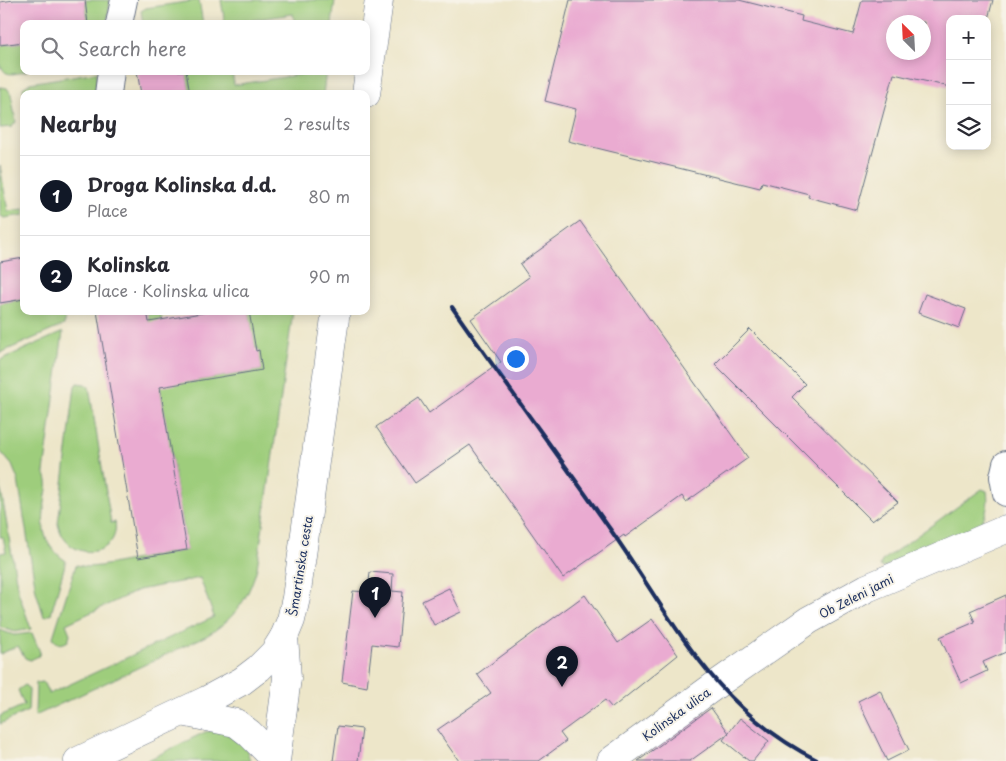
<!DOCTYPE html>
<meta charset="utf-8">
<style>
:root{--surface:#fff;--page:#f7f7f7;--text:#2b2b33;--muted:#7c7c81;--line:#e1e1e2;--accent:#111827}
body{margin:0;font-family:"Playpen Sans",sans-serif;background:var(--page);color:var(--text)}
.controls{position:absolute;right:15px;top:15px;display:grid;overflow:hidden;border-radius:10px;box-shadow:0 2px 12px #0003}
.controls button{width:45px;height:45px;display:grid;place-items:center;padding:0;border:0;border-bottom:1px solid var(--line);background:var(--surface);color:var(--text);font:25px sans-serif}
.compass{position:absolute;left:886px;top:15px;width:45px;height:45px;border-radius:50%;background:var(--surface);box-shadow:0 2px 12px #0003;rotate:336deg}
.you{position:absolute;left:515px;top:358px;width:18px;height:18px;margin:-12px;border:4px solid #fff;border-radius:50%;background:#1a73e8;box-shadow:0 0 0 8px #1a73e833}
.badge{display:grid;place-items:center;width:32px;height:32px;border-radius:50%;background:var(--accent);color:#fff;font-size:16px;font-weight:700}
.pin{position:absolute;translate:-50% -41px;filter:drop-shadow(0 1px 2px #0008)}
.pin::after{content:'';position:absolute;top:26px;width:18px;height:15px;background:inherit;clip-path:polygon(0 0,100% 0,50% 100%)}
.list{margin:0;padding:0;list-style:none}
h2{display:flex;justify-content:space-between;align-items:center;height:65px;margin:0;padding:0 20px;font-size:21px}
h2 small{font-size:16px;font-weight:400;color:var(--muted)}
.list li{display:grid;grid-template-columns:32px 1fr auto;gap:15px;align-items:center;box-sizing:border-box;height:80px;padding:0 20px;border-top:1px solid var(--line)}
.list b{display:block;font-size:19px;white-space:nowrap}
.list p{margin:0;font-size:16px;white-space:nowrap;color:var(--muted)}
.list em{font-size:16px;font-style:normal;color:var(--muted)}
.icon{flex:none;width:28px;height:28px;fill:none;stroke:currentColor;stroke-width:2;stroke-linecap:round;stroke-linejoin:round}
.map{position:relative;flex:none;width:1006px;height:761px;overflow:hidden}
.search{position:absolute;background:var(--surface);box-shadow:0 2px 12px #0003;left:20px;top:20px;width:350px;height:55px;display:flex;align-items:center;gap:12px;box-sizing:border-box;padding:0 18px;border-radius:10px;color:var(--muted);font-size:19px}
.panel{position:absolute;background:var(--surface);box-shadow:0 2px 12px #0003;left:20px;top:90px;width:350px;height:225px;border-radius:10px}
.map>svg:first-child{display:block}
</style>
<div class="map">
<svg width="1006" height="761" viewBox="0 0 1006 761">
<rect width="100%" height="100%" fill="#f7f3e8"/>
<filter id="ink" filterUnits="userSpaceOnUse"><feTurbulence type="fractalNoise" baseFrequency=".02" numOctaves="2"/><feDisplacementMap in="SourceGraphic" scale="10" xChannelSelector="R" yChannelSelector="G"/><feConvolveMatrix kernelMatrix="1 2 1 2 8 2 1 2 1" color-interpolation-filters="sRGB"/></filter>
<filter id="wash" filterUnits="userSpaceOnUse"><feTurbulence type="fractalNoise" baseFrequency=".0096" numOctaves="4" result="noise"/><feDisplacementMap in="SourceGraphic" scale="20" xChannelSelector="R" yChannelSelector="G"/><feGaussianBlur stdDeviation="1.12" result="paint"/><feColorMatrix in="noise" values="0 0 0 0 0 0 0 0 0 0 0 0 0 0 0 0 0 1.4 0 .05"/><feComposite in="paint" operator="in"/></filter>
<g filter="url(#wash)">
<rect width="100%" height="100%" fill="#ede6c9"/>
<!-- green -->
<path fill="#9ecd7b" stroke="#5c7e6c" d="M85 0H110L107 24H88Z
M199 0 203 24H143L141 11 146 8Z
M221 0H335L332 24H295L293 14 225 24Z
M24 42V71H27C18 73 5 78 2 67L0 68V45Z
M186 71H232L234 85 303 74V71H326L323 94H190Z
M97 72 95 94H24V96L23 88 30 83Z
M0 87 7 88 11 94 16 122 12 127 0 128Z
M0 166 8 211 24 209V215L4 218 0 215Z
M24 299V311H66L64 325 0 353V303Z
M147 311H160L171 364 189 382 262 370 258 348H255L249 311H293L257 568C248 599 236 617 208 635L35 716 36 683 43 682 49 694 214 617 200 578 139 590 66 624 70 634 68 641C62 645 56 645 53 637L76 565 88 567 100 566 187 550Z
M63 332 44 472C48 481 48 485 46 495 42 525 39 542 66 561L51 614 44 617 36 591 18 480 12 465 0 451V360Z
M77 383 85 384 89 387 111 523 115 522C121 557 67 565 58 524L75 386Z
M0 484 18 591 31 629 15 632 0 627V553L6 552 3 537H0Z
M982 489 987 491C989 504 987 513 980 525L883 568 880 566 882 561Z
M0 630 14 635 32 633 40 652 39 656 30 660 25 658 18 646 0 654Z
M25 685 29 690 28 711 0 724V716L24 705 18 690Z
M221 729 246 746 250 761H146L205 732Z"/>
<g id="blocks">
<!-- building -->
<path fill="#eaabd1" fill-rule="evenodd" d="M14 0H85L88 24H24V42L0 45V2Z
M570 0H739L802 16 801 21 853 34 862 0H993L988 19H950V87L894 74 857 210 808 197 809 194 762 182 760 188 568 141 576 109 545 101ZM894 22H924V52H894Z
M137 71H186L190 94H141Z
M580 221 748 458 686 502 682 496 625 537 624 535 563 578 470 445 415 483 376 427 419 398 429 413 501 362 471 319 529 277 520 264Z
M24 258V299L0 303V262Z
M925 294 966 309 959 328 918 313Z
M97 311H147L149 322 213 311H249L256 351 259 350 262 370 160 387 187 550 138 558Z
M750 329 805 384 792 397 898 502 872 521 715 364Z
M370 572 393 574 392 591 403 592 398 647 372 644 367 687 342 682 353 591 368 592Z
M449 588 461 612 434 625 422 601Z
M585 595 618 643 652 619 678 655 612 708 605 700 560 733 566 741 539 761H459L437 730 491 693 477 674Z
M1006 595V652L983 662 987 671 961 683 940 637 975 622 970 611Z
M880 690 909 750 887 761 858 701Z
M711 708 729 733 690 761H638Z
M740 718 769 741 753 761H749L723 740Z
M338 726 362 729 358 761H333Z"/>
</g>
</g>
<g filter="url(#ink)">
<use href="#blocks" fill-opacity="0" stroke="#646f83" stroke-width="1"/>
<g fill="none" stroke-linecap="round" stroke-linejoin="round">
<!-- minor casing -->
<g stroke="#646f83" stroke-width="28">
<path id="minor" d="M119 24 124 0
M108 94 111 71
M1006 464 1003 477 1006 493"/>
</g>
<!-- tertiary casing -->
<g stroke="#646f83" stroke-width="29">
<path id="tertiary" d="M182 712 236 723 249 733 276 760
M276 761 287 678 284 637
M611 761 717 684 809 620 867 588 1006 529"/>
</g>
<!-- primary casing -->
<g stroke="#646f83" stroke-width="29">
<path id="primary" d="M366 94 379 0
M78 761 207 700 242 681 259 668 274 653 284 637 291 620 296 598 336 311"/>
</g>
<!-- minor -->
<use href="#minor" stroke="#fff" stroke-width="26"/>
<!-- tertiary -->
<use href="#tertiary" stroke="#fff" stroke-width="28"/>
<!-- primary -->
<use href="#primary" stroke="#fff" stroke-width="28"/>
<!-- rail -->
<path stroke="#1b2f5e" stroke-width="4" d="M452 307C504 382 558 455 610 529 674 620 713 709 819 761"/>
</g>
</g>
<g text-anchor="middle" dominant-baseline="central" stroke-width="4" stroke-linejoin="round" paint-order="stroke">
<!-- street labels -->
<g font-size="12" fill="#1b2f5e" stroke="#f7f3e8">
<text transform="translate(300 566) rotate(-81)">Šmartinska cesta</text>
<text transform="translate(856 596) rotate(-27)">Ob Zeleni jami</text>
<text transform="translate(676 714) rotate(-36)">Kolinska ulica</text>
</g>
</g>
</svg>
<div class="controls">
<button>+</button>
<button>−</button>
<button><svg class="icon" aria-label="layers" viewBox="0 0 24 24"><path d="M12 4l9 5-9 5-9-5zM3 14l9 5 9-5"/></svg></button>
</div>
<svg class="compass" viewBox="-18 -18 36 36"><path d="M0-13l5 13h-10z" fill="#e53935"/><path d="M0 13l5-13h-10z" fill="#7c7c81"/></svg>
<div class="you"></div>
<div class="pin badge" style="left:375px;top:618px">1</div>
<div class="pin badge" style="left:562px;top:687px">2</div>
<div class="search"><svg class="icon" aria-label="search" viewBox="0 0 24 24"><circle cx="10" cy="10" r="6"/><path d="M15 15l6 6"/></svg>Search here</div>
<section class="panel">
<h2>Nearby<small>2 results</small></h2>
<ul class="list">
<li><span class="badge">1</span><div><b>Droga Kolinska d.d.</b><p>Place</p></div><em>80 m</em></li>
<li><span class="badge">2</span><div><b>Kolinska</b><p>Place · Kolinska ulica</p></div><em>90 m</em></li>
</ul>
</section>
</div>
